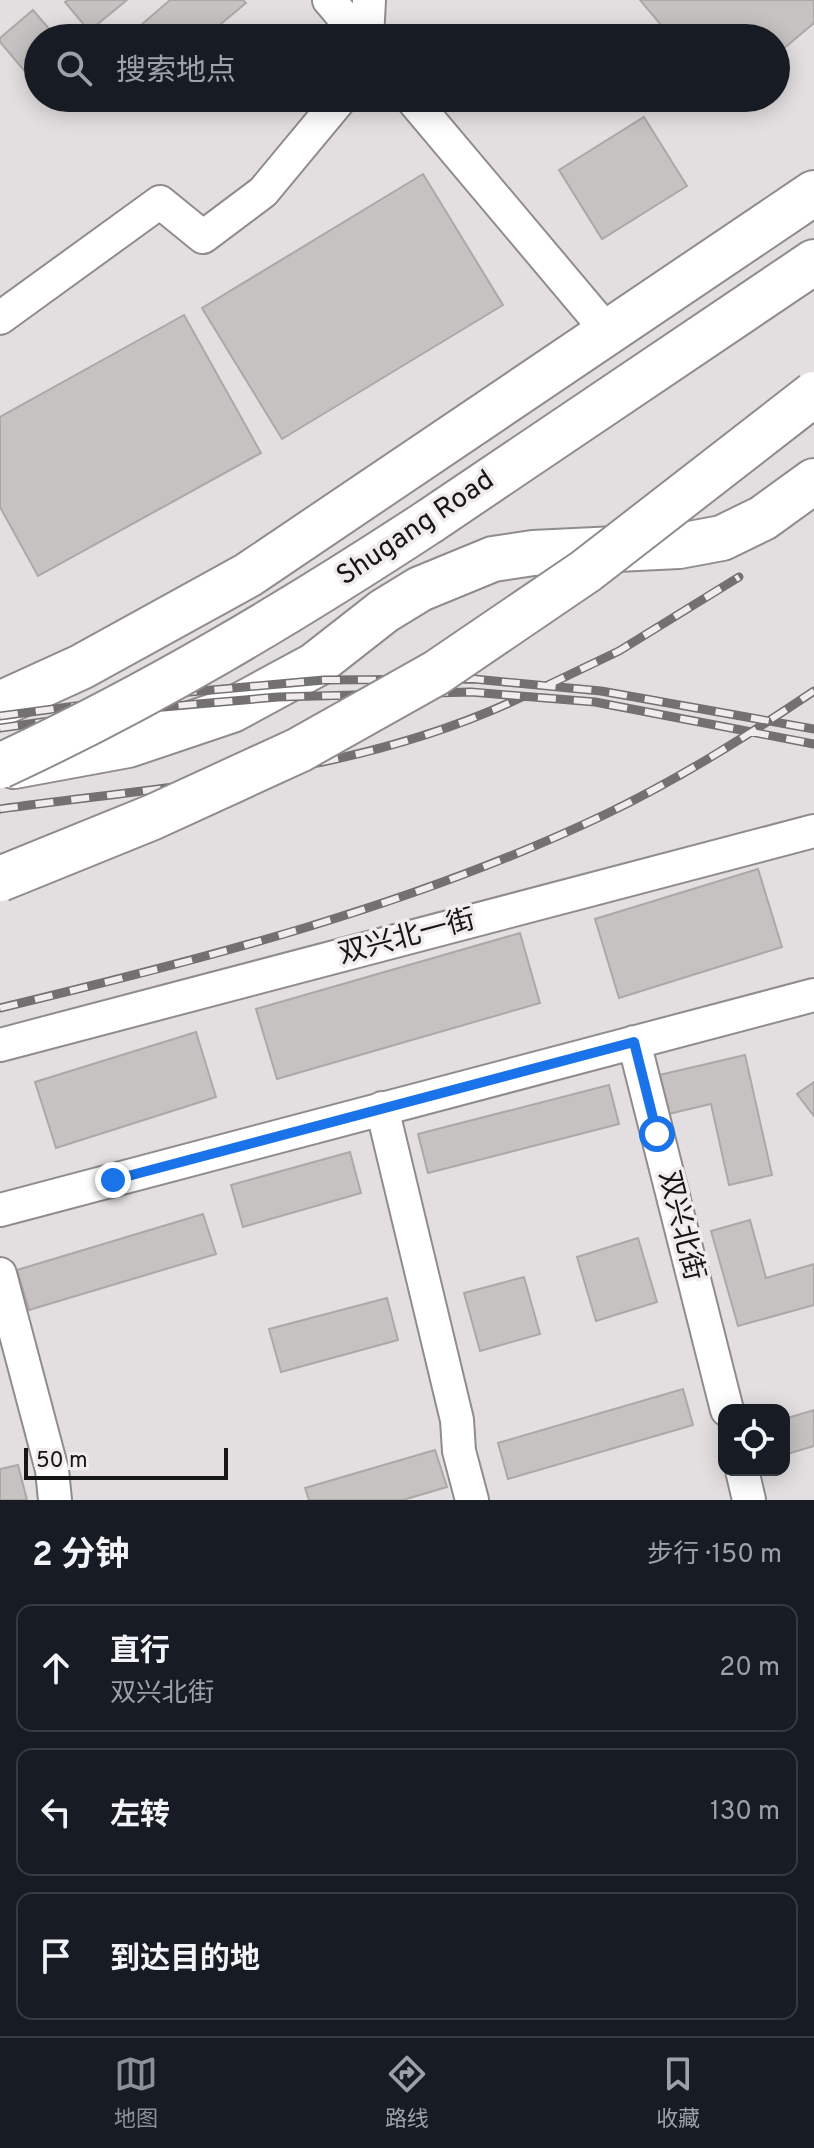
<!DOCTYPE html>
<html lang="zh">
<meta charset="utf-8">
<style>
:root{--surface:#171b24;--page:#242831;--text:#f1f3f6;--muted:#9ea1a6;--line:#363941;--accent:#8c9099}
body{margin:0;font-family:Overpass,"Noto Sans SC",sans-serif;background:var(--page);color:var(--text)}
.controls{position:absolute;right:24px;bottom:24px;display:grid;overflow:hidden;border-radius:16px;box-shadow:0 4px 20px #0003}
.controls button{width:72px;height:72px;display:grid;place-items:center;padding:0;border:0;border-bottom:2px solid var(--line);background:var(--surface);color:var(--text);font:40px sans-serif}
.scale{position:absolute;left:24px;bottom:20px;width:204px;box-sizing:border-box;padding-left:8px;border:4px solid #171616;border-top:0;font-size:22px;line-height:28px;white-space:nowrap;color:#171616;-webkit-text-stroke:6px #f0eced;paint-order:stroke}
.stop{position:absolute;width:24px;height:24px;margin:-18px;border:6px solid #1a73e8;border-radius:50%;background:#fff}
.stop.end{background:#1a73e8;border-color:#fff;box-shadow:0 2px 8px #0008}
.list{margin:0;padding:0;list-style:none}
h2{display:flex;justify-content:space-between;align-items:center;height:104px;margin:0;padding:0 32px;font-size:34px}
h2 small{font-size:26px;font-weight:400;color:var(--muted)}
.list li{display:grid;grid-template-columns:52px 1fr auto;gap:24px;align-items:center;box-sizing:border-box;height:128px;margin:0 16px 16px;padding:0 16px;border:2px solid var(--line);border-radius:16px}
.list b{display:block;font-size:30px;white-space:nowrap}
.list p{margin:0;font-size:26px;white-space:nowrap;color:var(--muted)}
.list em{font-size:26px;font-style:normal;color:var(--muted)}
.icon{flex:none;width:44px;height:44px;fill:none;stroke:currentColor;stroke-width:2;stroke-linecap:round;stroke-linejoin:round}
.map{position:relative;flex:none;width:814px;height:1500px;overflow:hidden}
.search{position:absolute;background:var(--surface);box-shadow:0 4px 20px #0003;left:24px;right:24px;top:24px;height:88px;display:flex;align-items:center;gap:20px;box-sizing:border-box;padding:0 28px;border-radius:44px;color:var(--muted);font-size:30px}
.sheet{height:536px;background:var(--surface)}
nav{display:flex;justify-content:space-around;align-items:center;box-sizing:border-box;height:112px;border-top:2px solid var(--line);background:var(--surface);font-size:22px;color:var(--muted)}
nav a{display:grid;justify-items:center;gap:4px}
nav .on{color:var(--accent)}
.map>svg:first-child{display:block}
</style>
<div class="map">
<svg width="814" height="1500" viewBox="0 0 814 1500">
<rect width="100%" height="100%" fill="#e3dfe0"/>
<!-- building -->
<path fill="#c6c2c2" stroke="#aca8a8" stroke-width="2" d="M68 0H127L89 31 65 2Z
M170 0H243L246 3 204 38H126Z
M640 0H814V23L776 55V38H672Z
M33 10 57 38H38V87L0 42V38Z
M644 117 687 186 602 239 559 170Z
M423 174 503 305 282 439 202 308Z
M184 315 261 453 38 576 0 507V417Z
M758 869 782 947 619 998 595 919Z
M520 933 540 1003 277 1079 256 1009Z
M196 1032 216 1097 56 1148 35 1082Z
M745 1055 772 1175 729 1185 711 1104 664 1115 655 1076Z
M814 1082V1116L797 1094Z
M609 1085 619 1124 428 1173 418 1134Z
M350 1152 361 1193 243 1227 231 1185Z
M203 1214 216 1254 29 1310 17 1270Z
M750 1220 766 1278 814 1264V1305L738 1326 711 1231Z
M638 1238 657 1302 596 1321 577 1257Z
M524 1277 540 1334 480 1351 464 1293Z
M387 1298 398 1340 281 1372 269 1329Z
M683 1389 693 1425 508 1479 498 1443Z
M814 1410V1446L784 1455V1419Z
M435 1450 447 1487 403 1500H309L305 1488Z
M18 1465 27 1500H0V1469Z"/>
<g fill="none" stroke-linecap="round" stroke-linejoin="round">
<!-- minor casing -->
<g stroke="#908c8d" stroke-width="36">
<path id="minor" d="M329 0 361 38
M367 38 369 0
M411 98 608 332
M0 318 160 202 203 237 263 192 341 98
M634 1042 727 1410
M0 1045 814 831
M382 1108 457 1420 459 1451 472 1500
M0 1210 814 995
M0 1274 52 1470 55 1500
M742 1470 749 1500"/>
</g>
<!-- highway casing -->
<g stroke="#908c8d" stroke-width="48">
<path id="highway" d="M430 521 814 262
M0 704 81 667 248 575 814 193
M14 766 128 745 232 710 315 665 384 611 420 589 493 559 533 553 679 546 722 538 763 518 814 481"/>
</g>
<!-- minor -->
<use href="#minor" stroke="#fff" stroke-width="32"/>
<!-- highway -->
<use href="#highway" stroke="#fff" stroke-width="44"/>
<!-- rail casing -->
<g stroke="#737071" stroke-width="9">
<path id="rail" d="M548 685 619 651 739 577
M0 716 167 694 324 680 474 679 601 691 814 729
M0 728 128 710 278 697 471 692 595 702 814 744
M0 809C176 785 360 774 522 697
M0 1008C204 959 416 905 606 814 679 779 747 736 814 691"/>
</g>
<!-- rail -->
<use href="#rail" stroke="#f0eced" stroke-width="6" stroke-dasharray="18" stroke-linecap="butt"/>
<!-- highway-bridge casing -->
<g stroke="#908c8d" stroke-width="48" stroke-linecap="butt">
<path id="highway-bridge" d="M0 766C151 696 291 612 430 521
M0 879 153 817 299 750 436 673 586 571 814 394"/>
</g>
<!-- highway-bridge -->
<use href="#highway-bridge" stroke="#fff" stroke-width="44"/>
</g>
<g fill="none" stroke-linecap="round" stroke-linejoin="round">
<!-- route -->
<path stroke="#1a73e8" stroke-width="10" d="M113 1180 634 1042 657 1134"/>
</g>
<g text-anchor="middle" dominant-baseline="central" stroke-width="7" stroke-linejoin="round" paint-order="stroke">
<!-- street labels -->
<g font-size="28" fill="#171616" stroke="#f0eced">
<text transform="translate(416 529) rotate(-34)">Shugang Road</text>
<text transform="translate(407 938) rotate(-15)">双兴北一街</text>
<text transform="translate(680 1226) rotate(76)">双兴北街</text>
</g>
</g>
</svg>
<div class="controls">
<button><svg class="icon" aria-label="locate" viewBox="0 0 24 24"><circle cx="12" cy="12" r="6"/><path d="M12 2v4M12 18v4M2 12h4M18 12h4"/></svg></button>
</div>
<div class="scale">50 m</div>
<div class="stop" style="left:657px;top:1134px"></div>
<div class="stop end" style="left:113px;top:1180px"></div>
<div class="search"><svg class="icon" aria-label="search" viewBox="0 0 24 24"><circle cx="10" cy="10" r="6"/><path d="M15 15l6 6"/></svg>搜索地点</div>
</div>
<section class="sheet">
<h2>2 分钟<small>步行 · 150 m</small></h2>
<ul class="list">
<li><svg class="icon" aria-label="ahead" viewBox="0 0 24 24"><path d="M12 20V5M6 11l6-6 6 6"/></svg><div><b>直行</b><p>双兴北街</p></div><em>20 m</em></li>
<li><svg class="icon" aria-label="left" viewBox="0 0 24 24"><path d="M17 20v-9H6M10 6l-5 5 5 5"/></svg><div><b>左转</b></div><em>130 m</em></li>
<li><svg class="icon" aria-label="arrive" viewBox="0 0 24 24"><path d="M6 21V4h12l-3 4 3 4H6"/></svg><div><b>到达目的地</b></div></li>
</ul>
</section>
<nav>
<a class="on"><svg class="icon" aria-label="map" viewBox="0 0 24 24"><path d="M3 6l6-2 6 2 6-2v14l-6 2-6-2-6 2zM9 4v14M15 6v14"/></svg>地图</a>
<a><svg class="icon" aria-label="directions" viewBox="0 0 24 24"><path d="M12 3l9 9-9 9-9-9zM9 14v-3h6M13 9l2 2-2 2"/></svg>路线</a>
<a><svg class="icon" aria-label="saved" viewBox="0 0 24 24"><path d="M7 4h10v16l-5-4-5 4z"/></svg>收藏</a>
</nav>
